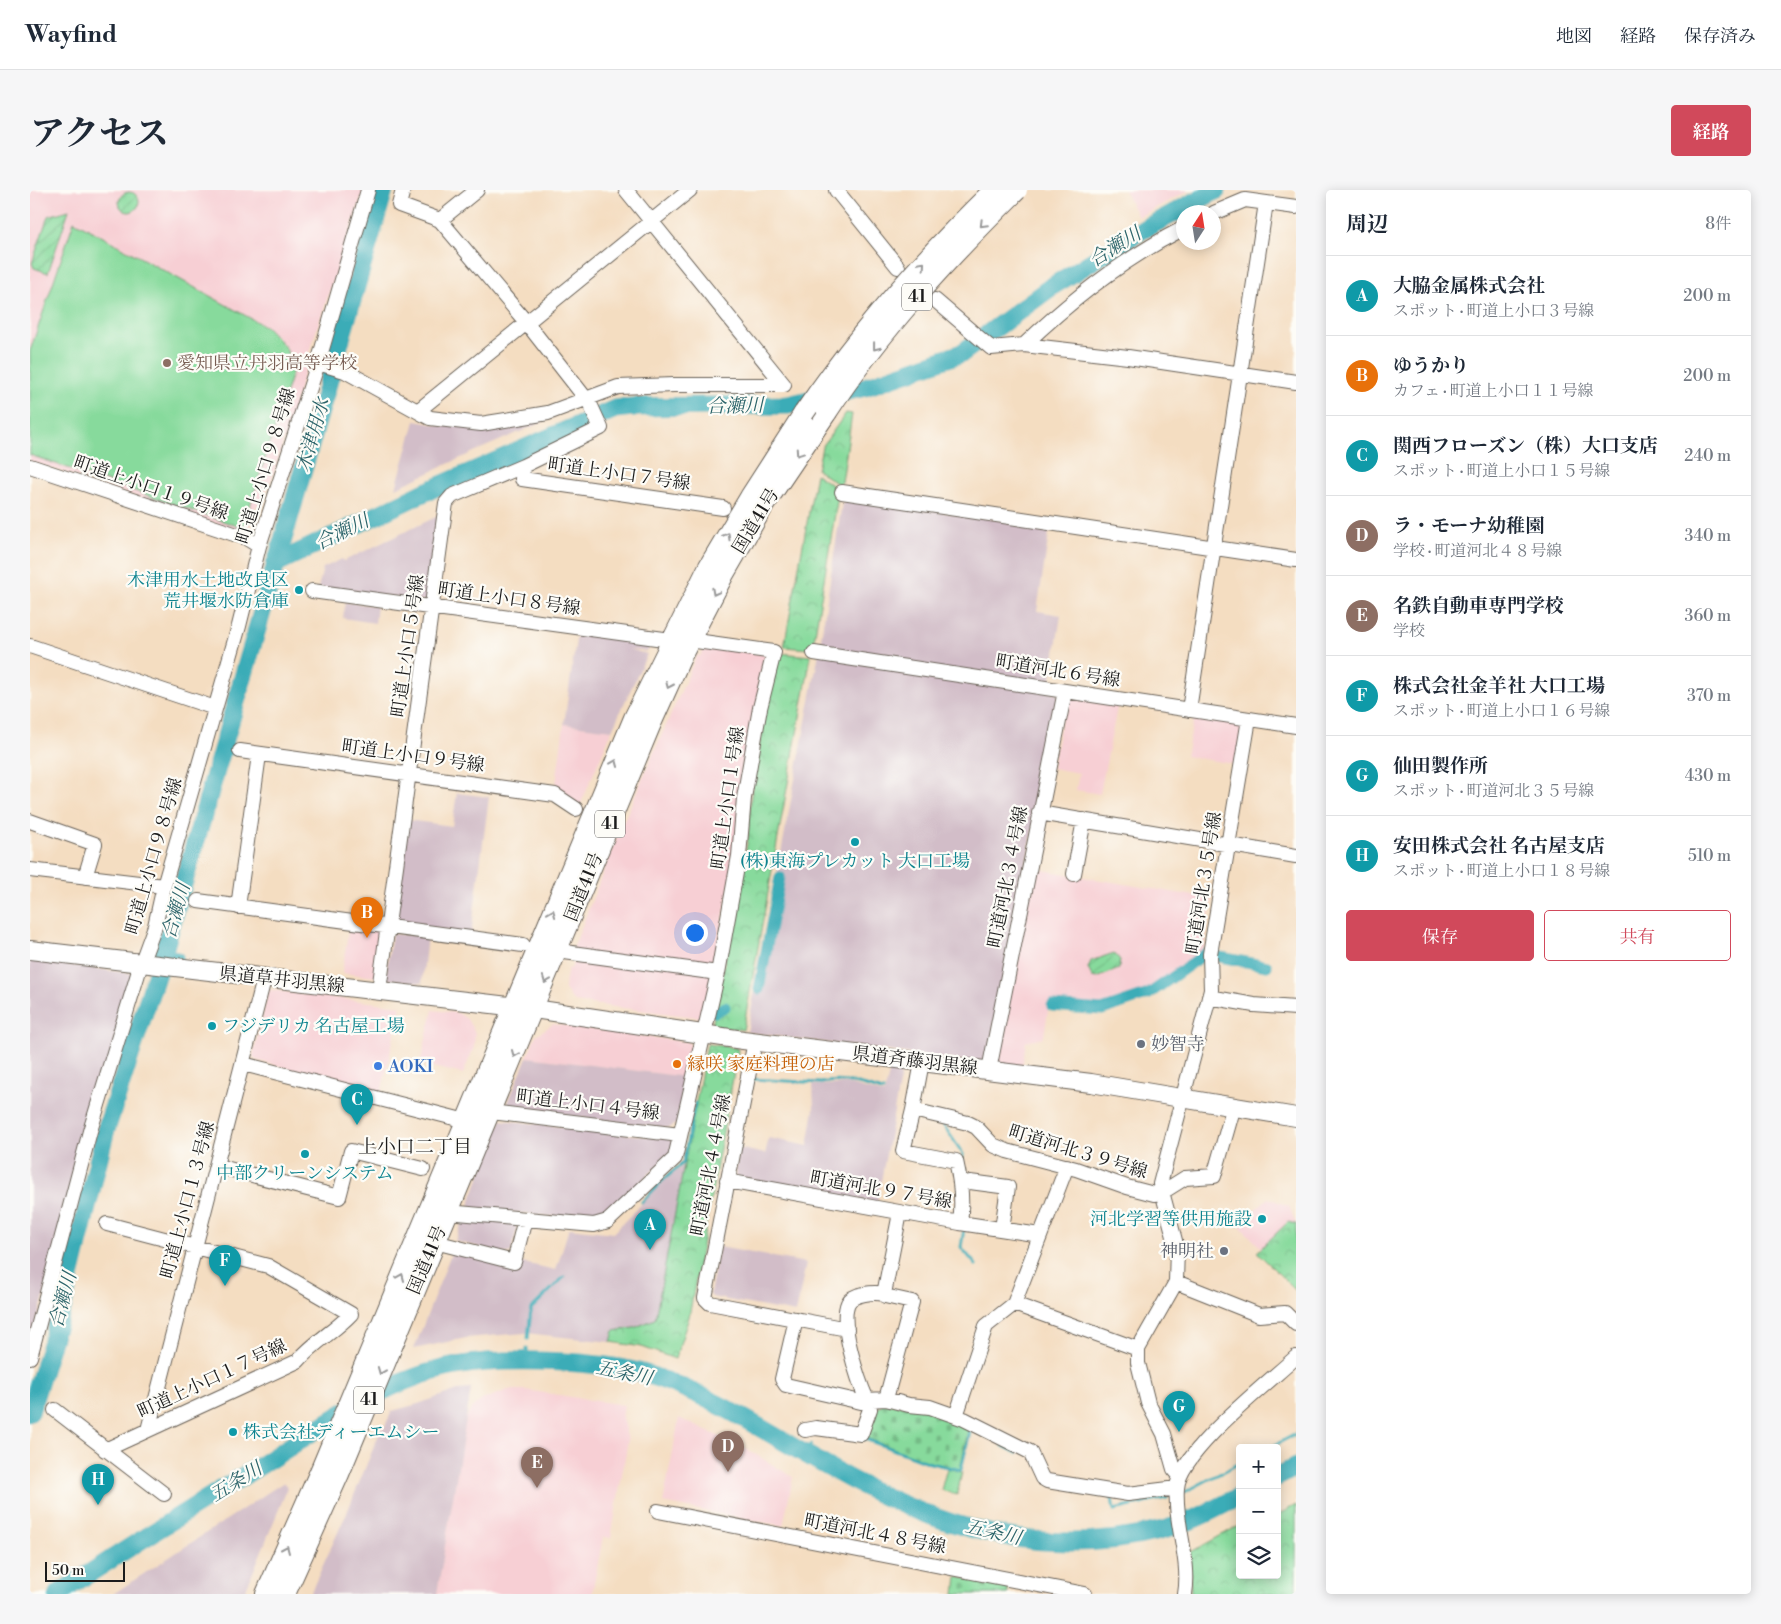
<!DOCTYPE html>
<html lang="ja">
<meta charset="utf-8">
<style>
:root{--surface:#fff;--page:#f6f6f7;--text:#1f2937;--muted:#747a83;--line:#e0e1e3;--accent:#d1495b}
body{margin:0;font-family:"Libre Bodoni","Noto Serif JP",serif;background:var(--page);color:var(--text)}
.controls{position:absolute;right:15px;bottom:15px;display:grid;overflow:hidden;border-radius:5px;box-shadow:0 2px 12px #0003}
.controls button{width:45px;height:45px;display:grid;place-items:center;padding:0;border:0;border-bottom:1px solid var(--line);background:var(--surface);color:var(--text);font:25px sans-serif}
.compass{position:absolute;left:1146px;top:15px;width:45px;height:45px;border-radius:50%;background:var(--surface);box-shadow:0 2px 12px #0003;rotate:12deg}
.scale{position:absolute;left:15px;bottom:12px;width:80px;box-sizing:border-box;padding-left:5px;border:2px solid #1c1c1c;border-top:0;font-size:14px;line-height:18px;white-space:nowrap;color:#1c1c1c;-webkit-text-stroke:4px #fdfcf7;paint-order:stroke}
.you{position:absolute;left:664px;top:742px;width:18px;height:18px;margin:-12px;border:4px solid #fff;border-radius:50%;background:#1a73e8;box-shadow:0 0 0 8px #1a73e833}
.badge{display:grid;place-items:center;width:32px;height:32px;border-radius:50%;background:var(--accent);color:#fff;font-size:16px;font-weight:700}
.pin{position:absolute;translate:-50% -41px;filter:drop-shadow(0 1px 2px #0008)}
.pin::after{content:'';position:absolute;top:26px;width:18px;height:15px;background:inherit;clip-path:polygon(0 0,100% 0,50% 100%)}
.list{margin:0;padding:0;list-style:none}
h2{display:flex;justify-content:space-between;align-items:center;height:65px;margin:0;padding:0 20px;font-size:21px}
h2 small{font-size:16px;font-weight:400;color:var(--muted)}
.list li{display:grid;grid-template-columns:32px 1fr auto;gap:15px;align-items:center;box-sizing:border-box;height:80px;padding:0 20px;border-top:1px solid var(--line)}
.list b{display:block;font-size:19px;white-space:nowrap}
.list p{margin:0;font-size:16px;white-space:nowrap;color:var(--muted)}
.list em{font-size:16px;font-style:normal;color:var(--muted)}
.actions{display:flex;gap:10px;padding:15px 20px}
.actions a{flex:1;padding:11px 0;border:1px solid var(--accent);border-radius:5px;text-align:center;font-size:18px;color:var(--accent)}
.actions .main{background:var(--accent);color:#fff}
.icon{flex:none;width:28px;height:28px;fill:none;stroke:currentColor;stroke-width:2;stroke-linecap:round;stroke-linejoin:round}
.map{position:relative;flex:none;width:1266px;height:1404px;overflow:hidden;border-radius:5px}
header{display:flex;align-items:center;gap:30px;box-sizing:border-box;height:70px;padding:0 25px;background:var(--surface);border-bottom:1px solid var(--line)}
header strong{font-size:24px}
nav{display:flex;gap:28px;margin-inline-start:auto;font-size:18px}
.intro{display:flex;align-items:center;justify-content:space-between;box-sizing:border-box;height:120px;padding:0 30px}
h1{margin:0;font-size:35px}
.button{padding:12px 22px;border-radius:5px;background:var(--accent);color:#fff;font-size:18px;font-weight:700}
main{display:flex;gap:30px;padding:0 30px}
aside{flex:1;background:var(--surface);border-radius:5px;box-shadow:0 2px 12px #0003}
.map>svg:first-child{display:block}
</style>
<header>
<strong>Wayfind</strong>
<nav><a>地図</a><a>経路</a><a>保存済み</a></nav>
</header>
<div class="intro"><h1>アクセス</h1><a class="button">経路</a></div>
<main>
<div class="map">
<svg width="1266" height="1404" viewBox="0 0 1266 1404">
<defs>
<pattern id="cemetery-stones" width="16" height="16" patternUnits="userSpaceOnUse" patternTransform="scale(1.25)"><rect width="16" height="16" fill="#87da9c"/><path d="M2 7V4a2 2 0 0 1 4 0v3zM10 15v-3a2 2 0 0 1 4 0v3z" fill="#74ba86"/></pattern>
<pattern id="park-crowns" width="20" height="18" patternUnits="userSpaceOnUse" patternTransform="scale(1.25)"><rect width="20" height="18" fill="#87da9c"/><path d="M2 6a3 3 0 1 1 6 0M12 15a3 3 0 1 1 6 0" fill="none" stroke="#74ba86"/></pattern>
<pattern id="garden-furrows" width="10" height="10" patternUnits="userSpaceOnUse" patternTransform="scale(1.25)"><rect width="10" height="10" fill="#87da9c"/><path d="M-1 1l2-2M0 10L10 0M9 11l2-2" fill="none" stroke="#74ba86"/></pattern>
</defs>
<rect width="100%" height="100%" fill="#fdfcf7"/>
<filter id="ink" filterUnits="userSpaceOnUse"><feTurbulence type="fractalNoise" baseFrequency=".02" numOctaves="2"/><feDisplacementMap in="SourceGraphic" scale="10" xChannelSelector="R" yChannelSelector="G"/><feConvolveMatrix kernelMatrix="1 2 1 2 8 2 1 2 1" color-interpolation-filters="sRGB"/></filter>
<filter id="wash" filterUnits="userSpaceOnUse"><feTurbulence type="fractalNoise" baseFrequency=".0096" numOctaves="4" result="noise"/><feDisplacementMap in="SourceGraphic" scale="20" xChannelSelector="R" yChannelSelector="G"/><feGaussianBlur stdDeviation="1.12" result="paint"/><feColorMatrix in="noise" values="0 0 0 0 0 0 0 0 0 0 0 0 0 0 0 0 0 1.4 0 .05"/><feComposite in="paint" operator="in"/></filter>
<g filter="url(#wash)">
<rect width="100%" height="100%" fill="#f4ddc1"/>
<!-- built -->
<path fill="#f7cfd4" d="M0 0H334L274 177 275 180 244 282 232 312 226 316 217 344 0 271Z
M1094 0H1160L1108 27Z
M676 457 736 464 709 647 674 828 544 812 534 798 538 778 541 779 547 761 543 759 588 644 667 465 670 466Z
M1036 508 1088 513 1070 604 1046 600 1049 583 1022 578Z
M1165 524 1215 535 1209 575 1156 566Z
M534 534 582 540 549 618 525 602Z
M1001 678 1182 709 1173 763 1117 804 1072 820 1019 815 1014 846 1012 848 996 852 992 877 963 874Z
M319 736 352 740 346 787 312 783Z
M241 800 371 816 351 903 226 870 223 866 238 802Z
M403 820 428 823 437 829 445 843 444 857 433 884 390 874Z
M523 834 658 852 662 857 656 887 497 867 506 845Z
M1238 1008 1259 1016 1266 1034 1258 1033 1231 1058 1209 1035Z
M478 1200H496L594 1215 592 1228 598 1250 581 1348 573 1347 562 1404H407L436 1228 442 1218 452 1210Z
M649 1228 718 1260 763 1287 753 1336 633 1313Z"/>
<!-- industrial -->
<path fill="#d2bdc8" d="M526 226 446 261 366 298 385 231 414 236Z
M817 309 1020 337 1007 421 1031 425 1019 501 1029 504 957 874 717 842 788 468 812 313Z
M408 326 397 411 288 398 293 378 312 369 314 371Z
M315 412 347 416 345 433 313 428Z
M547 443 622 453 617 462 597 459 617 464 582 540 534 534Z
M427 603 459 607 441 745 364 732 377 630 422 636Z
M362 744 397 746 392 793 355 789Z
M0 770 105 784 0 1156Z
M497 867 656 887 647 933 639 938 479 919 477 915Z
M861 877 872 878 847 1013 705 987 708 958 735 964 739 948 778 956 784 919 783 895 817 894 854 904Z
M471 930 640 949 643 953 641 963 581 1020 558 1030 442 1018 439 1015Z
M657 973 625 1129 604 1138 584 1141 581 1152 495 1143 436 1148 384 1159 422 1061 487 1078 489 1072 526 1080 539 1038 583 1043 633 992Z
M437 1028 483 1033 487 1038 481 1062 475 1064 425 1051 433 1030Z
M689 1057 776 1073 766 1123 682 1107 680 1104Z
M441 1199 407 1404H280L318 1320 352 1237 354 1238 362 1221 388 1214 428 1200Z
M254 1292 258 1297 214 1404H83Z"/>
<!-- grass -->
<path fill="#87da9c" stroke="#527b5c" d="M44 31 238 138 256 158 263 180 213 338 0 265V161Z
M917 1278 932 1282 927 1305 911 1300Z"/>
<!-- cemetery -->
<path fill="url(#cemetery-stones)" stroke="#527b5c" d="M853 1213 897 1219 939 1236 930 1279 900 1272 834 1247 844 1221Z
M927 1387 978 1396V1404H925Z"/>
<!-- park -->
<path fill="url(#park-crowns)" stroke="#527b5c" d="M816 223 822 224 812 292 808 294 787 280 792 257Z
M786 284 809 300 783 456 779 459 754 457Z
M749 463 781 466 713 840 682 836 711 691 718 648 721 606 735 521Z
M677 854 707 858 708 861 659 1127 645 1169 612 1157 581 1152 584 1141 604 1138 625 1129Z
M1258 1032 1266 1034V1101L1227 1062Z
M1266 1315V1404H1161L1159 1363 1210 1335V1385H1247V1325Z"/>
<!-- garden -->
<path fill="url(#garden-furrows)" stroke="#527b5c" d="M89 12a10 10 0 1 1 20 0a10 10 0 1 1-20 0Z
M39 20 18 83 4 78 2 73 18 26Z
M1084 763 1090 770 1089 779 1067 788 1062 787 1058 778 1061 771Z"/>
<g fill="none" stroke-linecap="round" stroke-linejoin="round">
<!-- stream -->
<path stroke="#3bacb7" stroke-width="3" d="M192 560 205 564
M722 889 791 893C813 888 832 895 853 901
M912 933 933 964 932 973
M612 1012 632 991 653 973 665 913
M934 1039 931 1057 946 1075
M498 1149 501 1119 534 1087
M497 1172V1158
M832 1248 900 1273 931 1280 941 1238
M973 1256 987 1263
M1239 1258 1266 1244
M774 1263 781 1254
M1153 1303 1210 1273
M1080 1307 1082 1308 1084 1320 1137 1308"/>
<!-- canal -->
<path stroke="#3bacb7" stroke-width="11" d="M118 763 148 767
M1185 766 1237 776
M729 799 750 687
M1022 816 1072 820 1119 804 1175 764
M685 822 695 817"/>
<!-- river -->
<path stroke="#3bacb7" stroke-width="19" d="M245 374 393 303 585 219 603 217 758 215 835 197 932 163 1021 97 1114 39 1187 0
M0 1222 34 1112 75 943 133 764 354 0
M1247 1287 1266 1277
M28 1404C96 1359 166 1315 236 1272 296 1234 355 1189 426 1176 475 1167 572 1170 619 1185 684 1206 739 1244 798 1277 903 1337 1011 1372 1133 1340 1160 1333 1185 1319 1210 1306"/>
</g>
</g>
<g filter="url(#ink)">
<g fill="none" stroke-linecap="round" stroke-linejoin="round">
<!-- minor casing -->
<g stroke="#686056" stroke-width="16">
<path id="minor" d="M806 0 868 77
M1184 23 1215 10 1266 17
M410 30 447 0
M905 110 961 158 994 155 1098 167 1266 192
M994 155C1041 110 1095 68 1154 38
M288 173 315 181 400 228 451 234 518 223 588 197 644 195H754L596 0
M389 220 660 0
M0 276 216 348 229 356
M493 276 492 289 693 318
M812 302 1266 370
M282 401 641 450
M0 456 185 518
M784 463 1266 536
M1159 520 1236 13
M210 561 525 605 546 619
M1009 623 1266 666
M0 631 65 654 55 687
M0 680 134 696
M1044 684 1054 630
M168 711 493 755
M208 717 228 572
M527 761 688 783
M349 800 416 313 422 306 493 276 571 238 560 214 496 132 410 30 369 15 373 0
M1179 807 1224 815 1266 818
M725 851 675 1108 680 1113 817 1139
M892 872 883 920 938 933 946 937 963 955 977 961 1046 979 1097 997 1124 1004 1131 1003 1155 988 1184 986 1204 916
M213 874 436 931
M959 880 1035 501
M461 922 650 945
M187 976 309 1007 321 961 393 979
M697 991 930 1033C933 1011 931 992 926 971L873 961 883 920
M931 994 940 992 978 997 972 1039
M417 1022 564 1035 578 1031 645 968 688 783 709 666 714 608 730 518 744 462 659 450
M930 1033 1010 1045
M405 1052 484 1072 495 1029
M1146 1092 1229 1125 1255 1123 1266 1134
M854 1104C845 1102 823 1103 818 1113 809 1133 828 1190 837 1210L856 1209 879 1215 900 1217 934 1229 1000 1262 1012 1288 1017 1291 1098 1304 1147 1298
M984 1114 1108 1159
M766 1129 752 1189 756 1195 831 1212 837 1210 840 1219 831 1244 786 1238 775 1240
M0 1167 60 941 111 774 125 736 134 696 209 436 229 356 288 173 338 0
M856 1209 882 1112 855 1106 854 1104 870 1023
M25 1220 134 1304
M926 1226 956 1136 984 1114 1037 976
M118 1240 234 789
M75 1260 268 1171C285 1151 304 1142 321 1124L238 1076 77 1034
M1150 1286 1144 1279 1134 1244 1118 1213 1108 1173V1159L1146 1092 1147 1058 1130 994 1181 800 1180 764 1219 529
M628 1321 1055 1404
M1155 1404C1161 1369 1144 1333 1147 1298 1149 1262 1238 1193 1266 1167"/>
</g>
<!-- major casing -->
<g stroke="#686056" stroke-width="20">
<path id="major" d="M0 760 504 819 713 850 1061 893 1266 927"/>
</g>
<!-- highway casing -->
<g stroke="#686056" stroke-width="22">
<path id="highway" d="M236 1404 292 1277 604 528 679 376 720 307 774 223
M255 1404 309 1284 620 536 652 465 694 384 734 315 797 222"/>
</g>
<!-- minor -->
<use href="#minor" stroke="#fff" stroke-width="14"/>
<!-- major -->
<use href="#major" stroke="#fff" stroke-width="18"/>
<!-- highway -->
<use href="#highway" stroke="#fff" stroke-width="20"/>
<!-- highway-bridge casing -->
<g stroke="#686056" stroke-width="22" stroke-linecap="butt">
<path id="highway-bridge" d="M797 222C850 141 918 68 987 0
M774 223C829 142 894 68 964 0"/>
</g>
<!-- highway-bridge -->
<use href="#highway-bridge" stroke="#fff" stroke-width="20"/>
</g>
<!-- one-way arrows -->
<defs><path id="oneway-chevron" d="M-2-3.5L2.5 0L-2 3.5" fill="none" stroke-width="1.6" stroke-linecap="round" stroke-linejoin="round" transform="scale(1.25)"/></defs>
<g stroke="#999">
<use href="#oneway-chevron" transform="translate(953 34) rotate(135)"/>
<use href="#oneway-chevron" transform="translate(892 75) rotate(-49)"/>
<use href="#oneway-chevron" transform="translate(846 157) rotate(128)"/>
<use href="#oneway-chevron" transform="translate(769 263) rotate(124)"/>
<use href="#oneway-chevron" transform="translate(697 346) rotate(-60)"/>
<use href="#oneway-chevron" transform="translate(685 402) rotate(118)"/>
<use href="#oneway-chevron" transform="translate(639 495) rotate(114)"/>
<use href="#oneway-chevron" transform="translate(585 573) rotate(-67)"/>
<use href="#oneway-chevron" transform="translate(522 723) rotate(-68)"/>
<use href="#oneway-chevron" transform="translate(516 790) rotate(112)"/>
<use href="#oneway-chevron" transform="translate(485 864) rotate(113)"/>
<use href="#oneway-chevron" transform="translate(371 1087) rotate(-67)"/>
<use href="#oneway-chevron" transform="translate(351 1181) rotate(112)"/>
<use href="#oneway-chevron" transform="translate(256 1359) rotate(-66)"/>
</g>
</g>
<!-- markers -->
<circle fill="#8d6e63" stroke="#fdfcf7" stroke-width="2" cx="137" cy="173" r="5"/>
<g fill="#0f9aa8" stroke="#fdfcf7" stroke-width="2">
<circle cx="269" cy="400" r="5"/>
<circle cx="825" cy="652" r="5"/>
<circle cx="182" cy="836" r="5"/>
<circle cx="275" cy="964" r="5"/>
<circle cx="1232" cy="1029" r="5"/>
<circle cx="203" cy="1242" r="5"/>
</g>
<g fill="#6b7280" stroke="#fdfcf7" stroke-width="2">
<circle cx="1111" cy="854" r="5"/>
<circle cx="1194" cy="1061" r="5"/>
</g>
<circle fill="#e8710a" stroke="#fdfcf7" stroke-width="2" cx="647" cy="874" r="5"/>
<circle fill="#3f7fe0" stroke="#fdfcf7" stroke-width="2" cx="348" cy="876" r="5"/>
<g text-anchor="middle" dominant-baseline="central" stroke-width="4.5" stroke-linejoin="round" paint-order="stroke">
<!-- shield labels -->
<g fill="#fdfcf7" stroke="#605f5e" stroke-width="1">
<rect x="872" y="93.5" width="30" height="27" rx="4"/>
<rect x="565" y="620.5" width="30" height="27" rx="4"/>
<rect x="324" y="1196.5" width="30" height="27" rx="4"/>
</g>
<g font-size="16" font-weight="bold" fill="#1c1c1c">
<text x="887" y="107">41</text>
<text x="580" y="634">41</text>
<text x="339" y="1210">41</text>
</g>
<!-- education labels -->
<g font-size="18" fill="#785e54" stroke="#fdfcf7" text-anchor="start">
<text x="147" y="173">愛知県立丹羽高等学校</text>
</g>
<!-- street labels -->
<g font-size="18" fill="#1c1c1c" stroke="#fdfcf7">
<text transform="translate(236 276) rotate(-73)">町道上小口９８号線</text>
<text transform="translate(589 284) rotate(8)">町道上小口７号線</text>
<text transform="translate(121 298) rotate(19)">町道上小口１９号線</text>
<text transform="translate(726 331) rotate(-59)">国道41号</text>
<text transform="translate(479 409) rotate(8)">町道上小口８号線</text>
<text transform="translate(378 456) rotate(-82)">町道上小口５号線</text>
<text transform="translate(1028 481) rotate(9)">町道河北６号線</text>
<text transform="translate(383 566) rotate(8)">町道上小口９号線</text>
<text transform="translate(698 608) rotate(-82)">町道上小口１号線</text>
<text transform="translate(124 666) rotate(-74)">町道上小口９８号線</text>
<text transform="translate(978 687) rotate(-79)">町道河北３４号線</text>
<text transform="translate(1174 693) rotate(-81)">町道河北３５号線</text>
<text transform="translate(554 697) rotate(-68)">国道41号</text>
<text transform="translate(252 790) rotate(6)">県道草井羽黒線</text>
<text transform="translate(885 871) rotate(7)">県道斉藤羽黒線</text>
<text transform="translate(558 915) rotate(7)">町道上小口４号線</text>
<text transform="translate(1048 962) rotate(17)">町道河北３９号線</text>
<text transform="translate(681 975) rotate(-79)">町道河北４４号線</text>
<text transform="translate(851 1000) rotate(10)">町道河北９７号線</text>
<text transform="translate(158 1010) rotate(-75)">町道上小口１３号線</text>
<text transform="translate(397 1070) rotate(-67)">国道41号</text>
<text transform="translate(182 1189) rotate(-25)">町道上小口１７号線</text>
<text transform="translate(845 1344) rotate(11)">町道河北４８号線</text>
</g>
<!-- culture labels -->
<g font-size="18" fill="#0d838f" stroke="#fdfcf7" text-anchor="end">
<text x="259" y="390">木津用水土地改良区<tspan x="259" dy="21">荒井堰水防倉庫</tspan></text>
<text x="825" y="671" text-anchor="middle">(株)東海プレカット 大口工場</text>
<text x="192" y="836" text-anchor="start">フジデリカ 名古屋工場</text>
<text x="275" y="983" text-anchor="middle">中部クリーンシステム</text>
<text x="1222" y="1029">河北学習等供用施設</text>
<text x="213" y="1242" text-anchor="start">株式会社ディーエムシー</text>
</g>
<!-- worship labels -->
<g font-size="18" fill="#5b616d" stroke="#fdfcf7" text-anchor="start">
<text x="1121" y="854">妙智寺</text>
<text x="1184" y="1061" text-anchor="end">神明社</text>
</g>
<!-- food labels -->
<g font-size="18" fill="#c56008" stroke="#fdfcf7" text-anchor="start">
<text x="657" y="874">縁咲 家庭料理の店</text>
</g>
<!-- shop labels -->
<g font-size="18" fill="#366cbe" stroke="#fdfcf7" text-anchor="start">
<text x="358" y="876">AOKI</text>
</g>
<!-- water labels -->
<g font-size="19" font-style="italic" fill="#2c646a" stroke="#fdfcf7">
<text transform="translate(1085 57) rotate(-32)">合瀬川</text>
<text transform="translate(705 216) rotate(-1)">合瀬川</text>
<text transform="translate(283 245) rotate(-74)">木津用水</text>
<text transform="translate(312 342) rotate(-26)">合瀬川</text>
<text transform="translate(146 721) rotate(-74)">合瀬川</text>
<text transform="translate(33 1110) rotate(-75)">合瀬川</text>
<text transform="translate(594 1183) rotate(12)">五条川</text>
<text transform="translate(206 1292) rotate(-32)">五条川</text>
<text transform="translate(963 1342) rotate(13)">五条川</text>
</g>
<!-- neighbourhood labels -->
<g font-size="19" fill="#1c1c1c" stroke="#fdfcf7">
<text x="385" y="957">上小口二丁目</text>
</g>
</g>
</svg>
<div class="controls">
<button>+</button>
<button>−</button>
<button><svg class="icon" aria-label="layers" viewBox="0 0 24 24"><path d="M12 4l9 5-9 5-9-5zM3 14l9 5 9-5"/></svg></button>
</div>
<svg class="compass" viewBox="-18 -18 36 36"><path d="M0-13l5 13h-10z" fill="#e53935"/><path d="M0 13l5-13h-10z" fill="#747a83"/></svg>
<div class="scale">50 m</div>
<div class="you"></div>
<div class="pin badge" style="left:620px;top:1060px;background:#0f9aa8">A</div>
<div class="pin badge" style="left:337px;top:748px;background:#e8710a">B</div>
<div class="pin badge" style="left:327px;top:935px;background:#0f9aa8">C</div>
<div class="pin badge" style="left:698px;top:1282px;background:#8d6e63">D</div>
<div class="pin badge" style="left:507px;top:1298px;background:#8d6e63">E</div>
<div class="pin badge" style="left:195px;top:1096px;background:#0f9aa8">F</div>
<div class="pin badge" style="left:1149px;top:1242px;background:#0f9aa8">G</div>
<div class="pin badge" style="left:68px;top:1315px;background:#0f9aa8">H</div>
</div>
<aside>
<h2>周辺<small>8件</small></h2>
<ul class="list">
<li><span class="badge" style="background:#0f9aa8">A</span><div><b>大脇金属株式会社</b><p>スポット · 町道上小口３号線</p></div><em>200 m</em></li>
<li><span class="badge" style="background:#e8710a">B</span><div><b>ゆうかり</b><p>カフェ · 町道上小口１１号線</p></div><em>200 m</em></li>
<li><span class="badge" style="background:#0f9aa8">C</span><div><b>関西フローズン（株）大口支店</b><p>スポット · 町道上小口１５号線</p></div><em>240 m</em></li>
<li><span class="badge" style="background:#8d6e63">D</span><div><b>ラ・モーナ幼稚園</b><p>学校 · 町道河北４８号線</p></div><em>340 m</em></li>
<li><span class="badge" style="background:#8d6e63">E</span><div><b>名鉄自動車専門学校</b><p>学校</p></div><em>360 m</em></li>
<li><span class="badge" style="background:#0f9aa8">F</span><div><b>株式会社金羊社 大口工場</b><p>スポット · 町道上小口１６号線</p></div><em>370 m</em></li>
<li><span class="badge" style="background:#0f9aa8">G</span><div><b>仙田製作所</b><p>スポット · 町道河北３５号線</p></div><em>430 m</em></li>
<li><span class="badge" style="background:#0f9aa8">H</span><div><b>安田株式会社 名古屋支店</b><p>スポット · 町道上小口１８号線</p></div><em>510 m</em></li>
</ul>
<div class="actions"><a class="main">保存</a><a>共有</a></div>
</aside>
</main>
